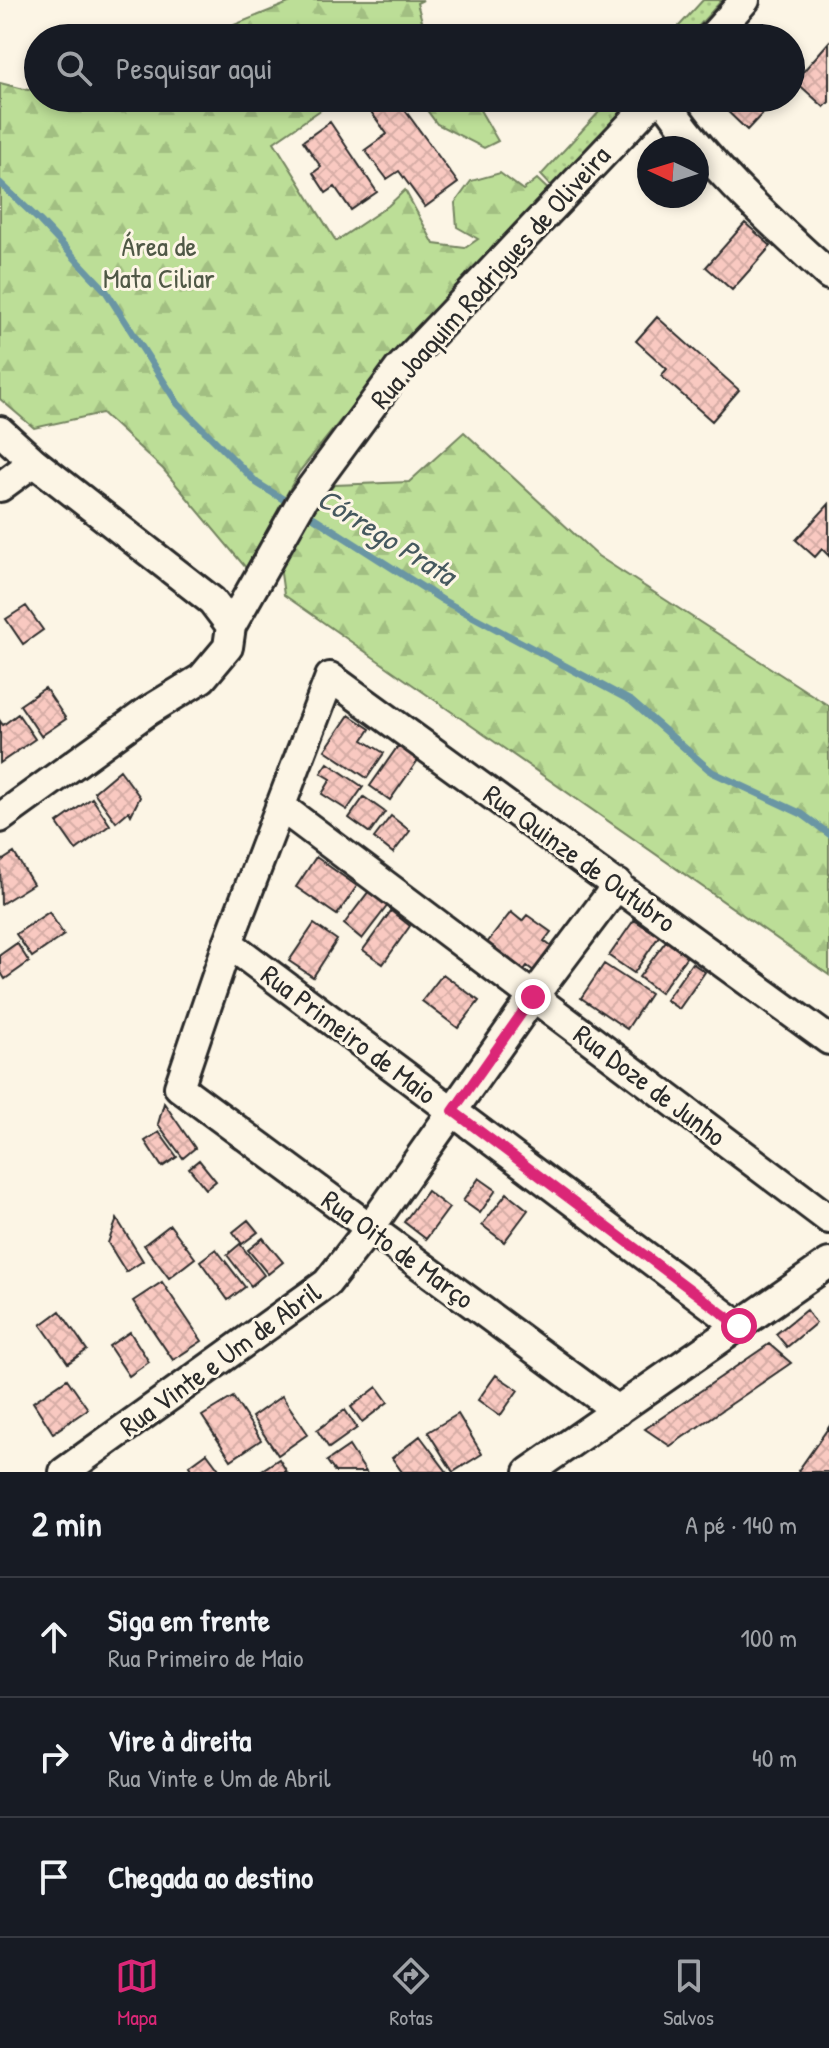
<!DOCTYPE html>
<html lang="pt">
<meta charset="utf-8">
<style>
:root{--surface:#171b24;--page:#242831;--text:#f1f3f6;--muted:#9ea1a6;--line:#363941;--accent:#db2777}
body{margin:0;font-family:"Patrick Hand",sans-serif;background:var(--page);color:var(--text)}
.compass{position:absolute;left:637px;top:136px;width:72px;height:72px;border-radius:50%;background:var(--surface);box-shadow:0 4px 12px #0003;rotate:274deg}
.stop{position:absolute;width:24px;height:24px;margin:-18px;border:6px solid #db2777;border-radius:50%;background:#fff}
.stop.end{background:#db2777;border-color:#fff;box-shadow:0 2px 8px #0008}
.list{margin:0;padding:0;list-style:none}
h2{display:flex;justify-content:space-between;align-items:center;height:104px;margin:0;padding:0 32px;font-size:34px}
h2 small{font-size:26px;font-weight:400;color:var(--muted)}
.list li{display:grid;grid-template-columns:52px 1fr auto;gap:24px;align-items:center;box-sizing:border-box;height:120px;padding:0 32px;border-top:2px solid var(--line)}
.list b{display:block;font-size:30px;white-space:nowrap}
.list p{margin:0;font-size:26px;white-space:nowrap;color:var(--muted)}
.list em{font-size:26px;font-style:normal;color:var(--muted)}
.icon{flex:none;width:44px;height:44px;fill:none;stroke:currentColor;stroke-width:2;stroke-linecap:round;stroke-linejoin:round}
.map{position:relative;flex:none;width:829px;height:1472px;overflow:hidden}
.search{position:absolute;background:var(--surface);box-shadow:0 4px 12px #0003;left:24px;right:24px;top:24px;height:88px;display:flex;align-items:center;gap:20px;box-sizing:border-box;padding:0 28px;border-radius:44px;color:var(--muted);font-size:30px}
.sheet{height:464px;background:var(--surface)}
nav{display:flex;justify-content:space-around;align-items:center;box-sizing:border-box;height:112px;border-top:2px solid var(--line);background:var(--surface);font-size:22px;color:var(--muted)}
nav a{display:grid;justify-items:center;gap:4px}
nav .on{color:var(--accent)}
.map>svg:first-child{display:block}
</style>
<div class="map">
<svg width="829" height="1472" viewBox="0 0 829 1472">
<defs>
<pattern id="grass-dots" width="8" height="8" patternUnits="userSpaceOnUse" patternTransform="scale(2)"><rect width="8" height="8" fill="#bcde97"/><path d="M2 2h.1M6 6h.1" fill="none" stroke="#a2bf82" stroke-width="1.8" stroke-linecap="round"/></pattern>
<pattern id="forest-firs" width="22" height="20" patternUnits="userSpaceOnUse" patternTransform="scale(2)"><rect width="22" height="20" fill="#bcde97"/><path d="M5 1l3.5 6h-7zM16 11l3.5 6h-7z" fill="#a2bf82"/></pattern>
<pattern id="building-cross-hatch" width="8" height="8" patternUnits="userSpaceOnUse" patternTransform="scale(2)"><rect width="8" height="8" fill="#f9c9c1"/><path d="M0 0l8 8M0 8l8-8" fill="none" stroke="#d6ada6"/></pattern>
</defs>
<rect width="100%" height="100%" fill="#fcf5e5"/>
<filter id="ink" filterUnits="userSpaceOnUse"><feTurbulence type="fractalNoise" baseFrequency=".0125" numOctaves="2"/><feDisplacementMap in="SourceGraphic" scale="16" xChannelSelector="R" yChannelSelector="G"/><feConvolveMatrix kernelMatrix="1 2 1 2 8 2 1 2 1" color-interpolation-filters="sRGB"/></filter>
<g filter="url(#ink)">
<!-- grass -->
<path fill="url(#grass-dots)" stroke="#748461" stroke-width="2" d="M703 0H722L688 38H668Z
M612 98H635L554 189 541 175Z"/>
<!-- forest -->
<path fill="url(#forest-firs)" stroke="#748461" stroke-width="2" d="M296 0H423L417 3 425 32 430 38H373L367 30 354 38H202Z
M0 83 28 90 38 88V98H338L274 142 336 241 388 206 405 190 434 244 465 248 478 239 457 227 455 203 471 181 500 173 523 190 537 179 555 196 487 258 398 349 299 472 246 568 163 469 102 413 34 428 0 399Z
M418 98H473L498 141 484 148 437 124Z
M464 432 598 556 829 706V975L284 595 279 559 334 485 409 482Z"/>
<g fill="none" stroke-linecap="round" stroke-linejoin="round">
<!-- stream -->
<path stroke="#6a96a4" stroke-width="7" d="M0 183 40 221 105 290 178 404 257 483 294 506
M305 512 444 601 631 701 712 772 802 814 829 834"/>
</g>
<!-- building -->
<path fill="url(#building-cross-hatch)" stroke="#2b2b2b" stroke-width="2" d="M829 42V102L824 107 795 81Z
M361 98H396L458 183 425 207 399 171 387 179 365 150 387 134Z
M728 98H746L762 114 747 130 721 105Z
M330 122 377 192 351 210 335 187 326 193 313 173 321 167 303 141Z
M745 223 771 246 732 290 706 267Z
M657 317 739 390 712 421 661 376 667 369 636 341Z
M829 504V556L822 549 815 557 796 540Z
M26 606 43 630 23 644 6 619Z
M45 688 66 719 41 736 20 705Z
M18 714 35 739 0 763V721L3 725Z
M349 715 370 729 363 740 384 753 367 778 325 750Z
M398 746 418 760 390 800 370 786Z
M328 763 363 787 347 810 322 794 331 779 321 773Z
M120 770 140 797 131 815 129 811 116 822 94 792Z
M364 797 385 812 370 833 349 818Z
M92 798 110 825 76 850 57 823Z
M391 816 410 831 393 853 374 838Z
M14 853 33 884 1 904 0 862Z
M316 857 357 886 337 915 296 887Z
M369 891 388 905 362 939 344 924Z
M391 911 410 926 383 964 363 950Z
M49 912 64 935 32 957 16 934Z
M511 912 522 921 527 915 551 932 544 941 557 951 539 975 527 966 524 970 487 943Z
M634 920 659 936 634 973 609 956Z
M314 924 337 940 313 977 289 961Z
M666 941 687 956 660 993 639 977Z
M17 943 29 962 5 979 0 971V955Z
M692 963 705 972 679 1009 666 1000Z
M604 964 650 994 627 1029 581 998Z
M443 974 479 1001 458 1028 422 1001Z
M164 1103 195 1148 183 1158 158 1124Z
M159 1132 177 1157 162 1167 145 1141Z
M199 1160 216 1181 206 1189 189 1168Z
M479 1178 496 1190 480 1213 463 1201Z
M427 1191 449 1208 426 1239 404 1222Z
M507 1193 528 1210 504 1242 482 1225Z
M117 1219 143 1261 126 1272 108 1243Z
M248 1220 258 1232 242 1244 233 1232Z
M170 1225 195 1258 169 1278 144 1245Z
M263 1238 283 1262 268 1274 248 1250Z
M240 1244 264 1275 251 1286 227 1255Z
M216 1249 245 1287 228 1300 200 1261Z
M162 1282 202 1341 173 1360 133 1301Z
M806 1310 816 1323 787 1347 776 1334Z
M60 1311 87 1350 68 1363 41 1325Z
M130 1332 149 1362 129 1376 109 1346Z
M769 1344 791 1363 670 1446 645 1429Z
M496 1375 518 1390 500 1416 478 1400Z
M67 1379 88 1409 53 1433 33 1402Z
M377 1387 388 1402 362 1422 351 1407Z
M282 1396 308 1434 278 1455 252 1417Z
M233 1397 261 1440 231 1460 202 1416Z
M345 1410 357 1428 329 1448 317 1430Z
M458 1414 482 1454 453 1472 428 1432Z
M829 1427V1472H799L798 1471Z
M420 1436 447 1472H402L392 1458Z
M349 1446 366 1472H335L327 1461Z
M207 1453 221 1472H193L189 1466Z
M279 1459 287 1472H259Z"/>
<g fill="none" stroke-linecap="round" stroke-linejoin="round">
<!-- minor casing -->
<g stroke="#2b2b2b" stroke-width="34">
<path id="minor" d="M711 38 745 0
M663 98C708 166 769 220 829 275
M0 431 34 462 212 601 231 626 228 647 202 678 148 711 0 818
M0 487 34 462
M231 626 303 499 398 370 656 98
M280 806 829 1219
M228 943 739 1326
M618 1411 179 1087 228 943 330 677 829 1040
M64 1472 327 1283 370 1228 533 997 618 884
M529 1472 829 1263"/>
</g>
<!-- minor -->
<use href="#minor" stroke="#fcf5e5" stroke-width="28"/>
</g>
</g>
<g fill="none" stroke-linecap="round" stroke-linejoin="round" filter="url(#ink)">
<!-- route -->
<path stroke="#db2777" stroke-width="10" d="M533 997 453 1111 739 1326"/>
</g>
<g text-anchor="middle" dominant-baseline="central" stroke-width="6" stroke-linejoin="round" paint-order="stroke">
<!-- park labels -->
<g font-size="28" fill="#4f5846" stroke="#fcf5e5">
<text x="159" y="246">Área de<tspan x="159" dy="32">Mata Ciliar</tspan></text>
</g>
<!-- street labels -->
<g font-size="28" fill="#2b2b2b" stroke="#fcf5e5">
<text transform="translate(490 277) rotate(-48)">Rua Joaquim Rodrigues de Oliveira</text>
<text transform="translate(580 858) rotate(36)">Rua Quinze de Outubro</text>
<text transform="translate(349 1034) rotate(37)">Rua Primeiro de Maio</text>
<text transform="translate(650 1085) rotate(37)">Rua Doze de Junho</text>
<text transform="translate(398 1249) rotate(36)">Rua Oito de Março</text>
<text transform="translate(220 1359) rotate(-36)">Rua Vinte e Um de Abril</text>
</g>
<!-- water labels -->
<g font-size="30" font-style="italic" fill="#45585e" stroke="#fcf5e5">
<text transform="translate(387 536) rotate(32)">Córrego Prata</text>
</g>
</g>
</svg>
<svg class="compass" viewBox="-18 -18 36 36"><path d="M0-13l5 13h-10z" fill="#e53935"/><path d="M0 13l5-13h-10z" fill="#9ea1a6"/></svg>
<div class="stop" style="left:739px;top:1326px"></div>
<div class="stop end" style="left:533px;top:997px"></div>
<div class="search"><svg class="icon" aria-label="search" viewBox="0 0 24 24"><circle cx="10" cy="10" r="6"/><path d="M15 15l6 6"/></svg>Pesquisar aqui</div>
</div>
<section class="sheet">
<h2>2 min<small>A pé · 140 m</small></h2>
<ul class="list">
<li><svg class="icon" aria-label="ahead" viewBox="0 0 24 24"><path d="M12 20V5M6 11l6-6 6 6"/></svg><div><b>Siga em frente</b><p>Rua Primeiro de Maio</p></div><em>100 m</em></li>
<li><svg class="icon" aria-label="right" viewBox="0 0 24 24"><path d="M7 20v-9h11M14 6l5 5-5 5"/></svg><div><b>Vire à direita</b><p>Rua Vinte e Um de Abril</p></div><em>40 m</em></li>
<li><svg class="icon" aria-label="arrive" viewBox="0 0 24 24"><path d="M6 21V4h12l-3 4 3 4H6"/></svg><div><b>Chegada ao destino</b></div></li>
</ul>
</section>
<nav>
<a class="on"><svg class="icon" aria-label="map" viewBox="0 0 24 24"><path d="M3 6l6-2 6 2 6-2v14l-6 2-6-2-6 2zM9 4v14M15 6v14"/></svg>Mapa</a>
<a><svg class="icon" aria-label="directions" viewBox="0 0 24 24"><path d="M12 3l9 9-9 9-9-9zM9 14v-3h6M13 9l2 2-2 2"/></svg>Rotas</a>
<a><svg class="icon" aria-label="saved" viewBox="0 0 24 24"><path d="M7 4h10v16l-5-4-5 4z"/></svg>Salvos</a>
</nav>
